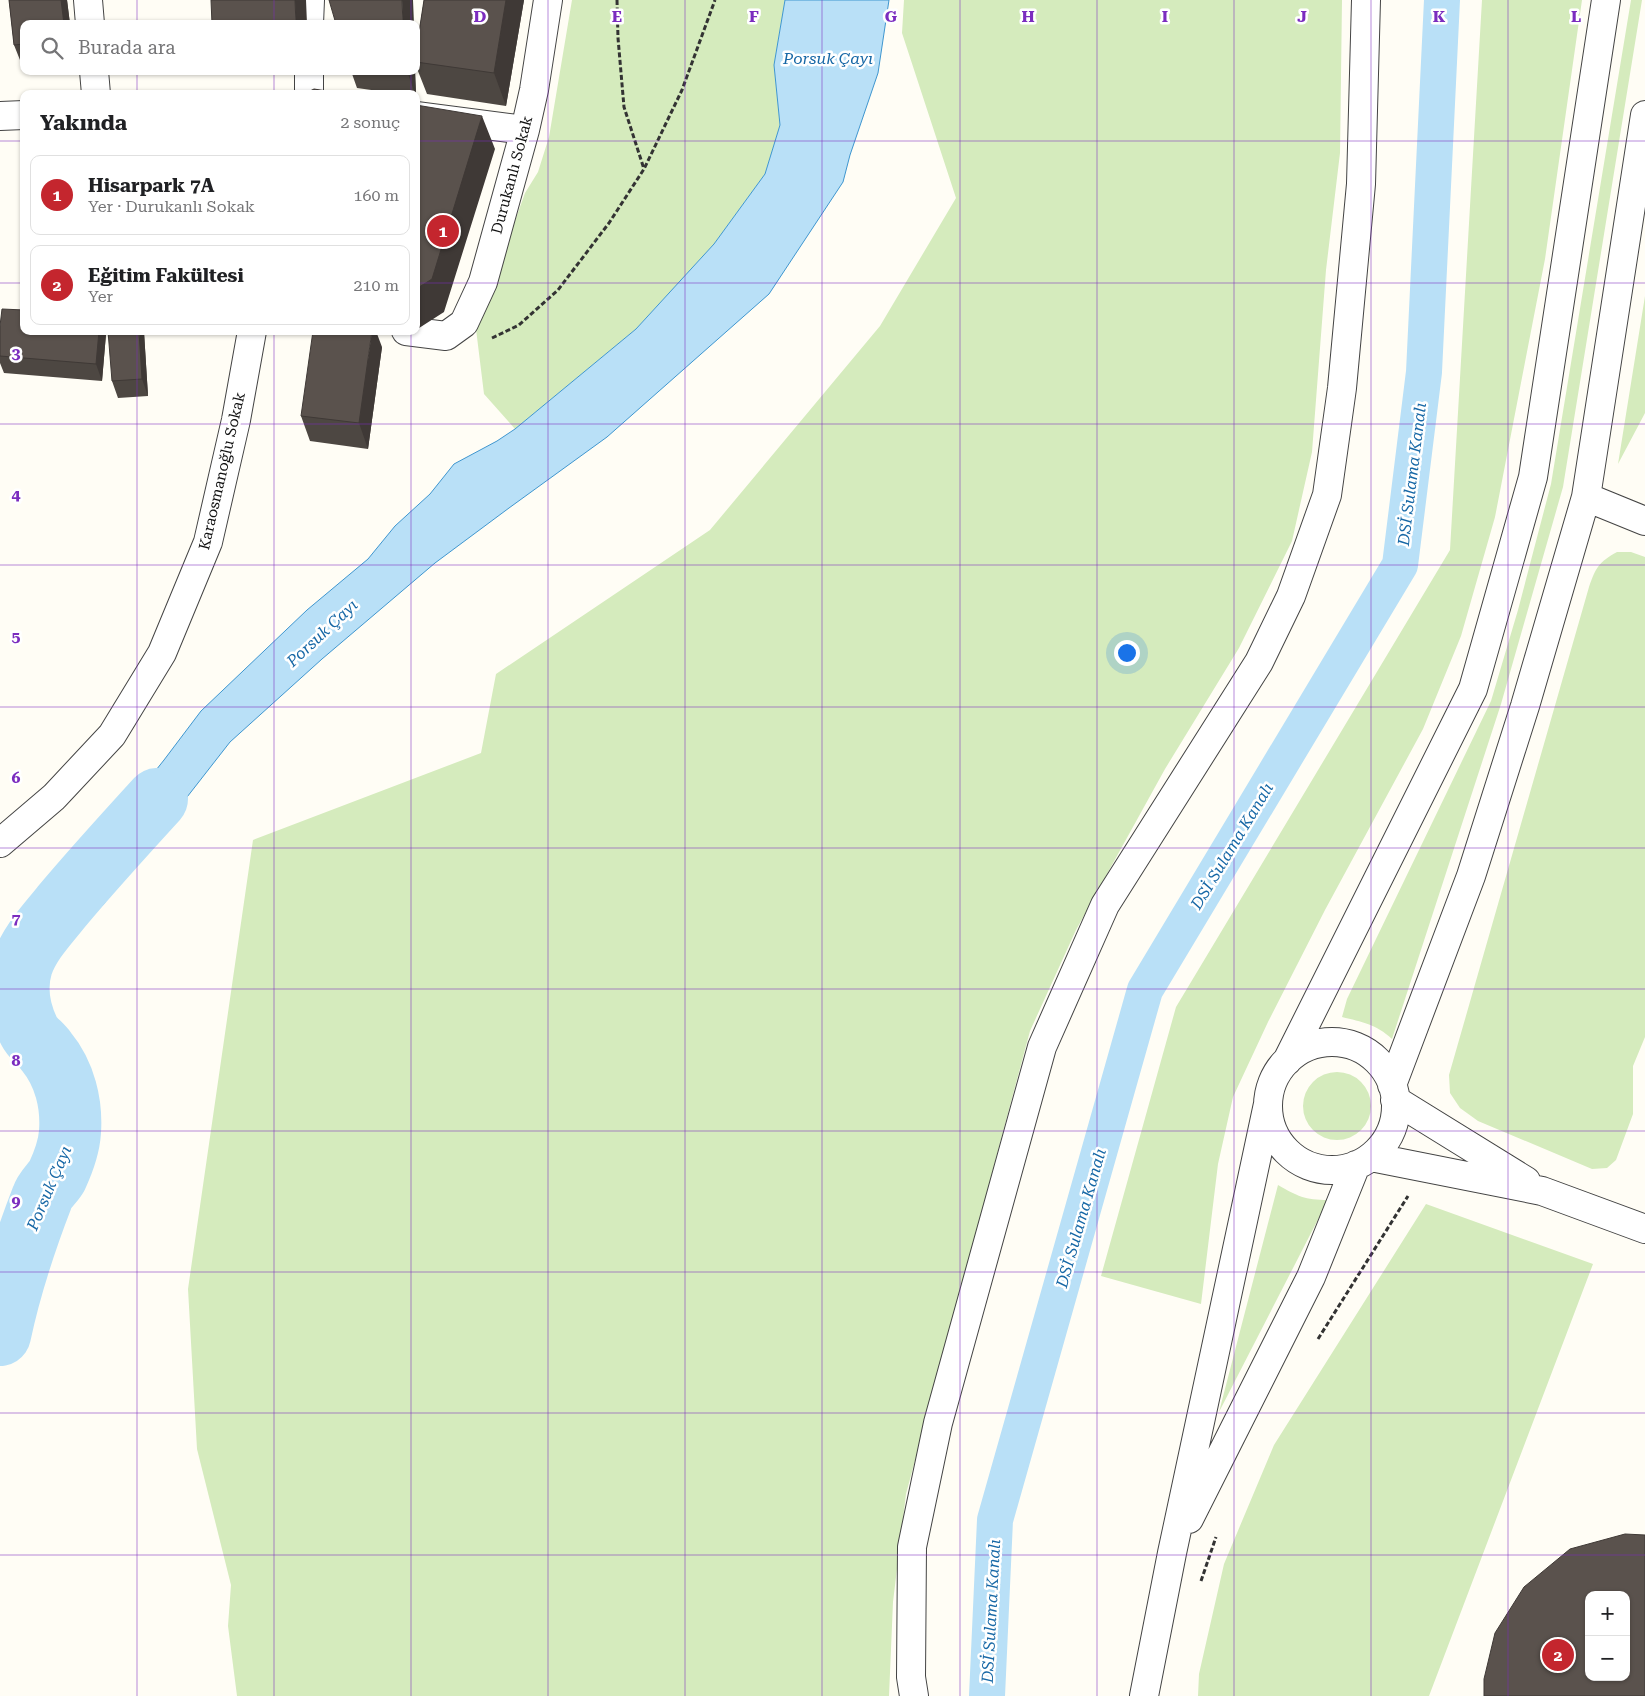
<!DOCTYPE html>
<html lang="tr">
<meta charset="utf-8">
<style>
:root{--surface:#fff;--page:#f2f2f2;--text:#202124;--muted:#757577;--line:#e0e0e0;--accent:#c4262e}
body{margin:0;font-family:"Roboto Serif",serif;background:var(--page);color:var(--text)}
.controls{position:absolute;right:15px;bottom:15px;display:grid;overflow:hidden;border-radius:10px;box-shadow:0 1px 4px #0004}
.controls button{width:45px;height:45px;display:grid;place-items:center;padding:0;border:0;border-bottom:1px solid var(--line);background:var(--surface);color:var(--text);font:25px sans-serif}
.you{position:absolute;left:1126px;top:652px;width:18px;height:18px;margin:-12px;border:4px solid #fff;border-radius:50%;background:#1a73e8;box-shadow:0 0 0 8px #1a73e833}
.badge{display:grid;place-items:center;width:32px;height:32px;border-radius:50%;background:var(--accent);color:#fff;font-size:16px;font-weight:700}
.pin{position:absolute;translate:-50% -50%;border:2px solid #fff;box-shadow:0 1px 5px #0006}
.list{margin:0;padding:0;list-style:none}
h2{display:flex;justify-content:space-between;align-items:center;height:65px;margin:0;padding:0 20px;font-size:21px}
h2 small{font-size:16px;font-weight:400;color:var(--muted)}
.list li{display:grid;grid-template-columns:32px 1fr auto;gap:15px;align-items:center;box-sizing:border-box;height:80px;margin:0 10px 10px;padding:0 10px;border:1px solid var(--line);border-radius:10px}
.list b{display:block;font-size:19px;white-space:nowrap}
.list p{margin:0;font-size:16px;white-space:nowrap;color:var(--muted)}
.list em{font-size:16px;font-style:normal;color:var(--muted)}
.icon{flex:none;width:28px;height:28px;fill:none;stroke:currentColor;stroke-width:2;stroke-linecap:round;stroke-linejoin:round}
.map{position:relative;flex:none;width:1645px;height:1696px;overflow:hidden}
.search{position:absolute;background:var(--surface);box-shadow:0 1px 4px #0004;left:20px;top:20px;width:400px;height:55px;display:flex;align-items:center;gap:12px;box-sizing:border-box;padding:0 18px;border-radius:10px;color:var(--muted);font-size:19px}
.panel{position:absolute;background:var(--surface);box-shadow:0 1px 4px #0004;left:20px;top:90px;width:400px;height:245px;border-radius:10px}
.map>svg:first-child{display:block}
</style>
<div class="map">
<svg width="1645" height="1696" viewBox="0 0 1645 1696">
<rect width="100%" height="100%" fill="#fffdf5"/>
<!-- green -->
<path fill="#d5ebbd" d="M572 0H785L774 65 780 125 765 174 714 244 636 329 515 429 484 394 476 329 525 193 538 172 549 137Z
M904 0H1342L1340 153 1326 270 1312 452 1292 541 1239 648 1165 769 1076 930 1030 1031 906 1494 893 1602 889 1696H237L228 1626 231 1585 197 1449 188 1289 253 840 481 753 496 674 710 530 880 326 956 198 902 33Z
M1482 0H1582L1545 259 1495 517 1461 636 1423 729 1325 910 1268 1022 1233 1097 1218 1164 1201 1304 1101 1276 1176 1007 1450 550Z
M1631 0H1642L1563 487 1501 704 1392 1039C1376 1024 1362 1022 1342 1017L1347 999 1491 701 1518 610 1551 484Z
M1645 296V413L1618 464Z
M1617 552H1631L1645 557V1037L1633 1066V1114L1616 1160 1607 1168 1592 1169 1478 1121 1460 1108 1450 1093 1449 1075 1589 587C1596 567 1599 562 1617 552Z
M1303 1106a34 34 0 1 1 68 0a34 34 0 1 1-68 0Z
M1278 1185C1297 1196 1305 1200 1328 1200L1219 1412Z
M1426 1204 1593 1264 1429 1696H1198L1199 1674 1224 1564 1274 1445Z"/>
<!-- water -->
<path fill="#b9e0f7" stroke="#3f96cf" d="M785 0H889L878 73 850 155 843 182 769 294 607 437 509 508 435 563 322 659 230 742 102 906 84 899 125 809 164 760 201 711 307 610 368 559 395 526 430 494 454 464 497 441 515 429 636 329 714 244 765 174 780 125 774 65Z"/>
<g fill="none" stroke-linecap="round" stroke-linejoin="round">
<!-- canal -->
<path stroke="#b9e0f7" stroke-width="36" d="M987 1696 995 1520 1145 990 1400 565 1424 372 1442 0"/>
<!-- river -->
<path stroke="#b9e0f7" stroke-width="62" d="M0 1335C10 1288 25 1242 42 1198 45 1189 53 1183 57 1176 63 1163 69 1147 70 1132 72 1104 65 1074 46 1051 41 1044 33 1039 29 1031 19 1010 15 988 22 965 30 942 47 925 62 906 93 869 125 834 157 799"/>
<!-- minor casing -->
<g stroke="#444" stroke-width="30">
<path id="minor" d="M88 0 90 24
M309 24 310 0
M94 71 96 94
M309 94V71
M0 116 24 115
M416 116 525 130
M406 331 446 336 464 323 483 282 525 130 534 90 548 0
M1586 497 1645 521
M0 843 54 797 112 735 162 653 208 542 236 420 252 331
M1268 1106a64 64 0 1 1 128 0a64 64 0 1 1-128 0Z
M1287 1061 1473 689 1533 477 1606 0
M1392 1085 1471 876 1525 706 1586 497 1645 115
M1395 1100 1526 1181
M1371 1157 1542 1191 1645 1229
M1189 1519 1311 1277 1356 1165
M914 1696 911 1677 912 1547 938 1423 1042 1047 1105 905 1259 662 1291 596 1327 495 1342 388 1361 184 1366 0
M1144 1696 1172 1553 1268 1104"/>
</g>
<!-- path -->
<path stroke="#333" stroke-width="3" stroke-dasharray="5 2.5" stroke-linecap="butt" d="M617 0 618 38 624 107 644 169
M492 338 519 325 558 290 609 223 644 169 682 90 715 0
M1318 1339 1408 1196
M1201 1581 1216 1537"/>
<!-- minor -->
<use href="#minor" stroke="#fff" stroke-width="28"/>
</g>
<!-- wall -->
<path fill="#4d4742" d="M9 0H67L70 24H24V70L14 45Z
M424 0H524L506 106 427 94 416 66V52Z
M351 71H415L416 94H400L357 88Z
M0 326 106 334 102 381 4 373 0 363Z
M144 332 148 396 118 398 112 381Z
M382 347 368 449 310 441 301 416Z"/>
<!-- shaded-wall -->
<path fill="#3f3936" d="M61 0H67L70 24H64Z
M295 0H306L307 24H296Z
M402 0H413L414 24H403Z
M506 0H524L506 106 494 73Z
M407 71H415L416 94H415Z
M482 116 495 149 444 312 416 330V289Z
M99 331H105L106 334 102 381 96 364Z
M139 331H144V332L148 396 142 379Z
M372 331H376L382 347 368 449 359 423Z"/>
<!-- building -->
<path fill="#5a524d" stroke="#3f3936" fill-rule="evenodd" d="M9 0H61L64 24H24V44L14 45Z
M211 0H295L296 24H212Z
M329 0H402L403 24H336Z
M424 0H506L494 73 416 62V52Z
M314 89 345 94H304Z
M416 105 482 116 432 279 416 289Z
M2 309 24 310V331H99L96 364 0 356V326Z
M108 331H139L142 379 112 381Z
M313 331H372L359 423 301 416Z
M1625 1534 1645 1535V1696H1484V1679L1495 1633 1524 1587 1570 1549ZM1589 1595H1626V1677H1589Z"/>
<!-- grid -->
<path fill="none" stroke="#7b2cbf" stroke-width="1" stroke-opacity="0.55" d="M137 0V24M274 0V24M411 0V24M548 0V1696M685 0V1696M822 0V1696M960 0V1696M1097 0V1696M1234 0V1696M1371 0V1696M1508 0V1696M137 71V94M274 71V94M411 71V94M0 141H24M416 141H1645M0 283H24M416 283H1645M137 331V1696M274 331V1696M411 331V1696M0 424H1645M0 565H1645M0 707H1645M0 848H1645M0 989H1645M0 1131H1645M0 1272H1645M0 1413H1645M0 1555H1645"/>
<g text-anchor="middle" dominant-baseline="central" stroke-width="5" stroke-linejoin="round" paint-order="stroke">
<!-- street labels -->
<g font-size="15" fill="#111" stroke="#fff">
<text transform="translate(512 175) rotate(-75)">Durukanlı Sokak</text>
<text transform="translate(222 471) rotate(-77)">Karaosmanoğlu Sokak</text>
</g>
<!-- water labels -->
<g font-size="16" font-style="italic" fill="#1768a6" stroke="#fff">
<text x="828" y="58">Porsuk Çayı</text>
<text transform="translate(1412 474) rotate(-83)">DSİ Sulama Kanalı</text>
<text transform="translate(322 633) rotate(-43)">Porsuk Çayı</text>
<text transform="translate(1232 846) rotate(-59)">DSİ Sulama Kanalı</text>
<text transform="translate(49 1188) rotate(-67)">Porsuk Çayı</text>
<text transform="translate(1081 1218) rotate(-74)">DSİ Sulama Kanalı</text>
<text transform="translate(991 1611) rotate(-87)">DSİ Sulama Kanalı</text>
</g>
</g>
<g font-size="16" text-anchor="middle" font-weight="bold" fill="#7b2cbf" stroke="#fff" stroke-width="5" stroke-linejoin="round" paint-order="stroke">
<text x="480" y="22">D</text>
<text x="617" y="22">E</text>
<text x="754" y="22">F</text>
<text x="891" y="22">G</text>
<text x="1028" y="22">H</text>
<text x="1165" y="22">I</text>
<text x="1302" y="22">J</text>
<text x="1439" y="22">K</text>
<text x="1576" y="22">L</text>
<text x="16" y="359">3</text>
<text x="16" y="500">4</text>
<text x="16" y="642">5</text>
<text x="16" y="783">6</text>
<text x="16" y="924">7</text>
<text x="16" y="1066">8</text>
<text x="16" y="1207">9</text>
</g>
</svg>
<div class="controls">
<button>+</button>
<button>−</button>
</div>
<div class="you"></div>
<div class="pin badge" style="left:443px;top:231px">1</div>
<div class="pin badge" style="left:1558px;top:1655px">2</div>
<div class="search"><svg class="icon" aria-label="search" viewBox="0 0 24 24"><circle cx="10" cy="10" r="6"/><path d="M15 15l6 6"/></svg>Burada ara</div>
<section class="panel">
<h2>Yakında<small>2 sonuç</small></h2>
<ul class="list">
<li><span class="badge">1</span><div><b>Hisarpark 7A</b><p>Yer · Durukanlı Sokak</p></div><em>160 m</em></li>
<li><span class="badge">2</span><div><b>Eğitim Fakültesi</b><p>Yer</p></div><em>210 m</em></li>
</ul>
</section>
</div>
